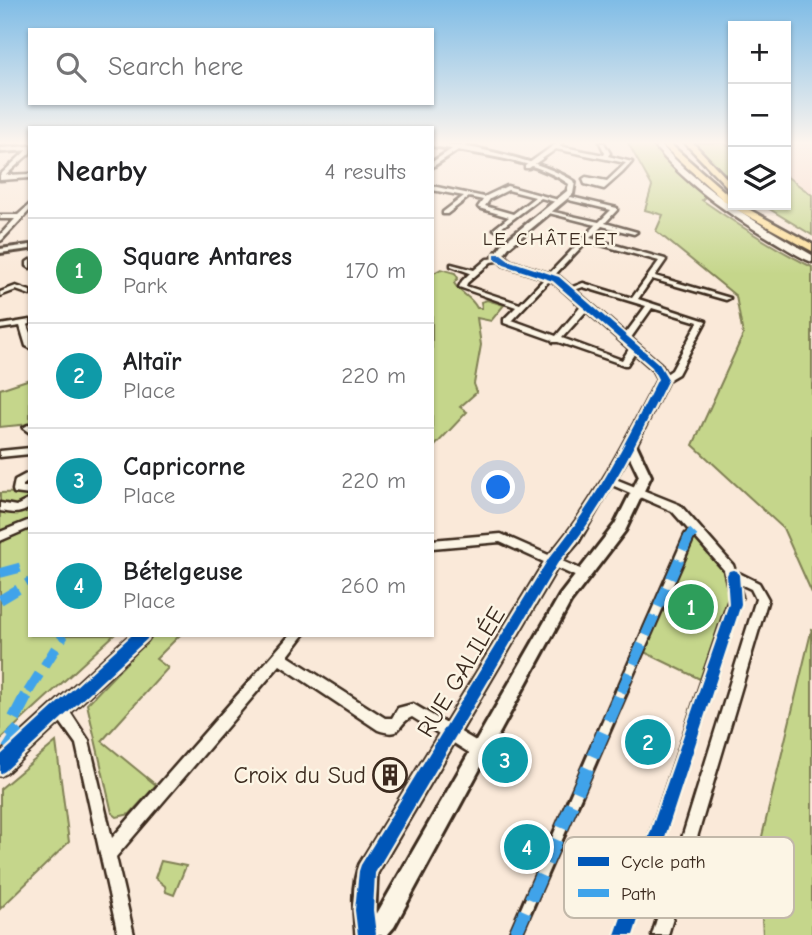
<!DOCTYPE html>
<meta charset="utf-8">
<style>
:root{--surface:#fff;--page:#f2f2f2;--text:#202124;--muted:#757577;--line:#e0e0e0;--accent:#111827}
body{margin:0;font-family:"Comic Neue",sans-serif;background:var(--page);color:var(--text)}
.controls{position:absolute;right:21px;top:21px;display:grid;overflow:hidden;border-radius:0px;box-shadow:0 2px 5px #0004}
.controls button{width:63px;height:63px;display:grid;place-items:center;padding:0;border:0;border-bottom:2px solid var(--line);background:var(--surface);color:var(--text);font:35px sans-serif}
.you{position:absolute;left:499px;top:488px;width:24px;height:24px;margin:-18px;border:5px solid #fff;border-radius:50%;background:#1a73e8;box-shadow:0 0 0 10px #1a73e833}
.badge{display:grid;place-items:center;width:46px;height:46px;border-radius:50%;background:var(--accent);color:#fff;font-size:23px;font-weight:700}
.pin{position:absolute;translate:-50% -50%;border:4px solid #fff;box-shadow:0 2px 7px #0006}
.list{margin:0;padding:0;list-style:none}
h2{display:flex;justify-content:space-between;align-items:center;height:91px;margin:0;padding:0 28px;font-size:30px}
h2 small{font-size:23px;font-weight:400;color:var(--muted)}
.list li{display:grid;grid-template-columns:46px 1fr auto;gap:21px;align-items:center;box-sizing:border-box;height:105px;padding:0 28px;border-top:2px solid var(--line)}
.list b{display:block;font-size:26px;white-space:nowrap}
.list p{margin:0;font-size:23px;white-space:nowrap;color:var(--muted)}
.list em{font-size:23px;font-style:normal;color:var(--muted)}
.icon{flex:none;width:38px;height:38px;fill:none;stroke:currentColor;stroke-width:2;stroke-linecap:round;stroke-linejoin:round}
.map{position:relative;flex:none;width:812px;height:935px;overflow:hidden}
.search{position:absolute;background:var(--surface);box-shadow:0 2px 5px #0004;left:28px;top:28px;width:406px;height:77px;display:flex;align-items:center;gap:18px;box-sizing:border-box;padding:0 24px;border-radius:0px;color:var(--muted);font-size:26px}
.panel{position:absolute;background:var(--surface);box-shadow:0 2px 5px #0004;left:28px;top:126px;width:406px;height:511px;border-radius:0px}
.map>svg:first-child{display:block}
</style>
<div class="map">
<svg width="812" height="935" viewBox="0 0 812 935">
<rect width="100%" height="100%" fill="#fae9d9"/>
<filter id="ink" filterUnits="userSpaceOnUse"><feTurbulence type="fractalNoise" baseFrequency=".0143" numOctaves="2"/><feDisplacementMap in="SourceGraphic" scale="14" xChannelSelector="R" yChannelSelector="G"/><feConvolveMatrix kernelMatrix="1 2 1 2 8 2 1 2 1" color-interpolation-filters="sRGB"/></filter>
<g filter="url(#ink)">
<!-- built -->
<path fill="#f7dacb" d="M786 143H812V195L786 176Z"/>
<!-- green -->
<path fill="#c5d68b" stroke="#808054" stroke-width="2" d="M628 143H651L705 197 702 200C738 225 773 248 812 267V593L783 528 693 445 743 335 736 296 656 231 663 215 645 210 652 186Z
M695 143H723L733 149V185Z
M786 176 812 195V235L763 205H786Z
M441 269 455 273 458 278 454 283C460 294 471 296 477 308H482L481 302 487 300 504 305 491 321 477 318 481 345 474 384 477 392 460 407 467 412 432 449V274Z
M30 379V424L0 427V389Z
M30 492V635H114L0 740V493Z
M691 532 722 568 730 597 700 679 638 649Z
M812 628V935H763L758 853Z
M153 635H180L156 659 168 668 102 741 156 785 130 814 117 817 112 813 87 704Z
M56 742 69 842 0 909V789Z
M161 861 186 866 174 895 166 892 165 886 155 878Z"/>
<g fill="none" stroke-linecap="round" stroke-linejoin="round">
<!-- pedestrian-far1 casing -->
<g stroke="#3b2a1e" stroke-width="14">
<path id="pedestrian-far1" d="M621 692 689 537 695 531"/>
</g>
<!-- pedestrian casing -->
<g stroke="#3b2a1e" stroke-width="16">
<path id="pedestrian" d="M515 935 622 690"/>
</g>
<!-- minor casing -->
<g stroke="#3b2a1e" stroke-width="5">
<path id="minor" d="M464 143H470L458 150 454 149Z
M557 143H562L559 146 604 155 605 153 600 143H604L610 153 608 156 632 162 622 173 604 189 585 184 583 179 586 177 607 181 626 163 556 149 529 168H525V166Z
M28 149H30V153L6 175 30 174V178L0 180V175Z
M432 186 484 197 507 186 562 201 559 203 541 198 497 231 494 229 495 228 509 217 479 208 478 207 483 200 469 197 447 214H443V212L464 196 432 190ZM508 190 535 197 513 214 485 206 490 199Z
M571 197 617 208V210L605 223 637 232 634 234 602 226 590 238 665 259 666 260 655 276 730 298 726 300 652 279 638 299 706 321 678 374 666 381H660L659 379 672 370 698 322 652 308 628 342H625L621 340 646 306 583 287 569 292 565 290 583 283 632 298 659 261 587 241 512 320 556 336 583 304H589V308L562 338 622 360 631 346H637L638 348 627 365H624L558 342H553L552 340 504 323V319L516 307 459 287 462 281 470 273 451 266V264L474 270 487 259 502 258V260L491 262 467 283 466 286 520 304 596 225 545 212V210L599 222 611 210 569 200 568 199Z
M30 204V210L2 240 0 241V235L15 219H0V215H18Z
M30 260V268L27 266V262Z
M16 286 30 291V295L16 290 0 296V292Z
M30 320V324L27 325 30 333V348L26 346 20 326 0 329V325Z
M28 425H30V433L23 428Z
M30 448V454L0 457V451Z
M30 472V480L23 485V487H30V495L14 493 13 490 15 480Z
M608 476 680 505 733 565 735 571 759 583 768 599 668 935H652L756 599 751 589 738 583 742 596 632 935H616L730 596 724 570 672 511 605 482 603 480Z
M30 499V508C17 515 14 513 0 511V503L16 506Z
M30 520V528L0 541V532Z
M501 534 587 572 589 575 587 578 583 580 579 578 500 542 432 548V540Z
M290 635H304L288 656 385 718H392L398 708 413 704 486 747 488 752 486 757 481 759 476 757 412 717C397 723 403 739 378 730L280 665 116 857 134 935H118L76 744 56 716 54 711 56 706 61 705 66 706 89 741 112 838Z"/>
</g>
<!-- tertiary casing -->
<g stroke="#3b2a1e" stroke-width="6">
<path id="tertiary" d="M432 143C466 143 548 163 575 182L573 194 509 247 503 255 510 261 559 277 660 364 668 379 636 444 651 476 625 531 570 603 394 927 387 935H356C354 913 351 885 360 864L548 557C594 505 626 440 658 379L652 368 553 281 504 265 494 256 503 243 567 191 569 184C538 162 495 157 458 150L432 167V162L452 149 432 146ZM629 455 639 476 615 524 560 595 375 917 377 873 558 565 578 542Z
M30 146V150L0 152V148Z
M30 245V249L0 253V249Z
M131 635H150L147 640 6 772 0 775V754Z"/>
</g>
<!-- secondary casing -->
<g stroke="#3b2a1e" stroke-width="5">
<path id="secondary" d="M652 143H659C703 191 756 223 812 255V262C799 257 786 248 774 241 728 214 685 184 652 143Z"/>
</g>
<!-- trunk casing -->
<g stroke="#3b2a1e" stroke-width="5">
<path id="trunk" d="M660 143H669L733 199V205H741L812 244V251L730 206Z
M685 143H693L733 185V193Z"/>
</g>
<!-- pedestrian-far1 -->
<use href="#pedestrian-far1" stroke="#fcf5e5" stroke-width="9"/>
<!-- pedestrian -->
<use href="#pedestrian" stroke="#fcf5e5" stroke-width="10"/>
<!-- minor -->
<use href="#minor" fill="#fcf5e5" fill-rule="evenodd"/>
<!-- tertiary -->
<use href="#tertiary" fill="#fcf5e5" fill-rule="evenodd"/>
<!-- secondary -->
<use href="#secondary" fill="#fcf5e5" fill-rule="evenodd"/>
<!-- trunk -->
<use href="#trunk" fill="#fdde96" fill-rule="evenodd"/>
<!-- quiet-far1 -->
<path stroke="#3fa3ea" stroke-width="10" stroke-dasharray="21 10" stroke-linecap="butt" d="M0 573 30 565
M0 600 30 582
M28 692 64 635
M621 692 689 537 695 531"/>
<!-- quiet -->
<path stroke="#3fa3ea" stroke-width="13" stroke-dasharray="26 13" stroke-linecap="butt" d="M8 750 17 736 9 729 29 690
M515 935 622 690"/>
<!-- cycleway casing -->
<g stroke="#fcf5e5" stroke-width="5">
<path id="cycleway" d="M495 254H501L510 261 559 277 659 364 668 379C637 441 602 512 557 564L375 873 373 910 376 935H358L355 910 359 871 361 865 549 558C594 506 627 440 658 379L652 367 553 281 504 265 495 258Z
M733 570 737 571 739 575 741 604 633 935H615L729 604 727 575 729 571Z
M132 635H148L147 639 5 771 0 774V756Z"/>
</g>
<!-- cycleway -->
<use href="#cycleway" fill="#0057b8" fill-rule="evenodd"/>
</g>
</g>
<!-- sky -->
<linearGradient id="sky" x2="0" y2="1"><stop stop-color="#7fbce6"/><stop offset="0.52" stop-color="#fdf5ee"/><stop offset="1" stop-color="#fdf5ee" stop-opacity="0"/></linearGradient>
<rect width="812" height="274" fill="url(#sky)"/>
<!-- icons -->
<defs>
<g id="building-ring" transform="scale(1.75)"><circle r="9.5" fill="#fcf5e5" stroke="#3b2a1e" stroke-width="1.5"/><path d="M-4-6H4V6H1V3H-1V6H-4ZM-2.5-4.3h1.7v1.8h-1.7ZM.8-4.3h1.7v1.8H.8ZM-2.5-1h1.7V.8h-1.7ZM.8-1h1.7V.8H.8Z" fill="#3b2a1e"/></g>
</defs>
<g fill-rule="evenodd">
<use href="#building-ring" x="390" y="775"/>
</g>
<g text-anchor="middle" dominant-baseline="central" stroke-width="5" stroke-linejoin="round" paint-order="stroke">
<!-- far-neighbourhood labels -->
<g font-size="19" letter-spacing="2" fill="#3b2a1e" stroke="#fcf5e5">
<text x="551" y="239">LE CHÂTELET</text>
</g>
<!-- near-street labels -->
<g font-size="24" fill="#3b2a1e" stroke="#fcf5e5">
<text transform="translate(461 672) rotate(-59)">RUE GALILÉE</text>
</g>
<!-- near-poi labels -->
<g font-size="24" fill="#3b2a1e" stroke="#fcf5e5" text-anchor="end">
<text x="366" y="775">Croix du Sud</text>
</g>
</g>
<!-- legend -->
<rect x="564" y="837" width="230" height="81" rx="10" fill="#fcf5e5" stroke="#c2b8a9" stroke-width="2"/>
<rect x="578" y="857" width="31" height="9" fill="#0057b8"/>
<rect x="578" y="889" width="31" height="8" fill="#3fa3ea"/>
<g font-size="19" fill="#3b2a1e">
<text x="621" y="868">Cycle path</text>
<text x="621" y="900">Path</text>
</g>
</svg>
<div class="controls">
<button>+</button>
<button>−</button>
<button><svg class="icon" aria-label="layers" viewBox="0 0 24 24"><path d="M12 4l9 5-9 5-9-5zM3 14l9 5 9-5"/></svg></button>
</div>
<div class="you"></div>
<div class="pin badge" style="left:691px;top:607px;background:#2e9e5b">1</div>
<div class="pin badge" style="left:648px;top:742px;background:#0f9aa8">2</div>
<div class="pin badge" style="left:505px;top:760px;background:#0f9aa8">3</div>
<div class="pin badge" style="left:527px;top:847px;background:#0f9aa8">4</div>
<div class="search"><svg class="icon" aria-label="search" viewBox="0 0 24 24"><circle cx="10" cy="10" r="6"/><path d="M15 15l6 6"/></svg>Search here</div>
<section class="panel">
<h2>Nearby<small>4 results</small></h2>
<ul class="list">
<li><span class="badge" style="background:#2e9e5b">1</span><div><b>Square Antares</b><p>Park</p></div><em>170 m</em></li>
<li><span class="badge" style="background:#0f9aa8">2</span><div><b>Altaïr</b><p>Place</p></div><em>220 m</em></li>
<li><span class="badge" style="background:#0f9aa8">3</span><div><b>Capricorne</b><p>Place</p></div><em>220 m</em></li>
<li><span class="badge" style="background:#0f9aa8">4</span><div><b>Bételgeuse</b><p>Place</p></div><em>260 m</em></li>
</ul>
</section>
</div>
